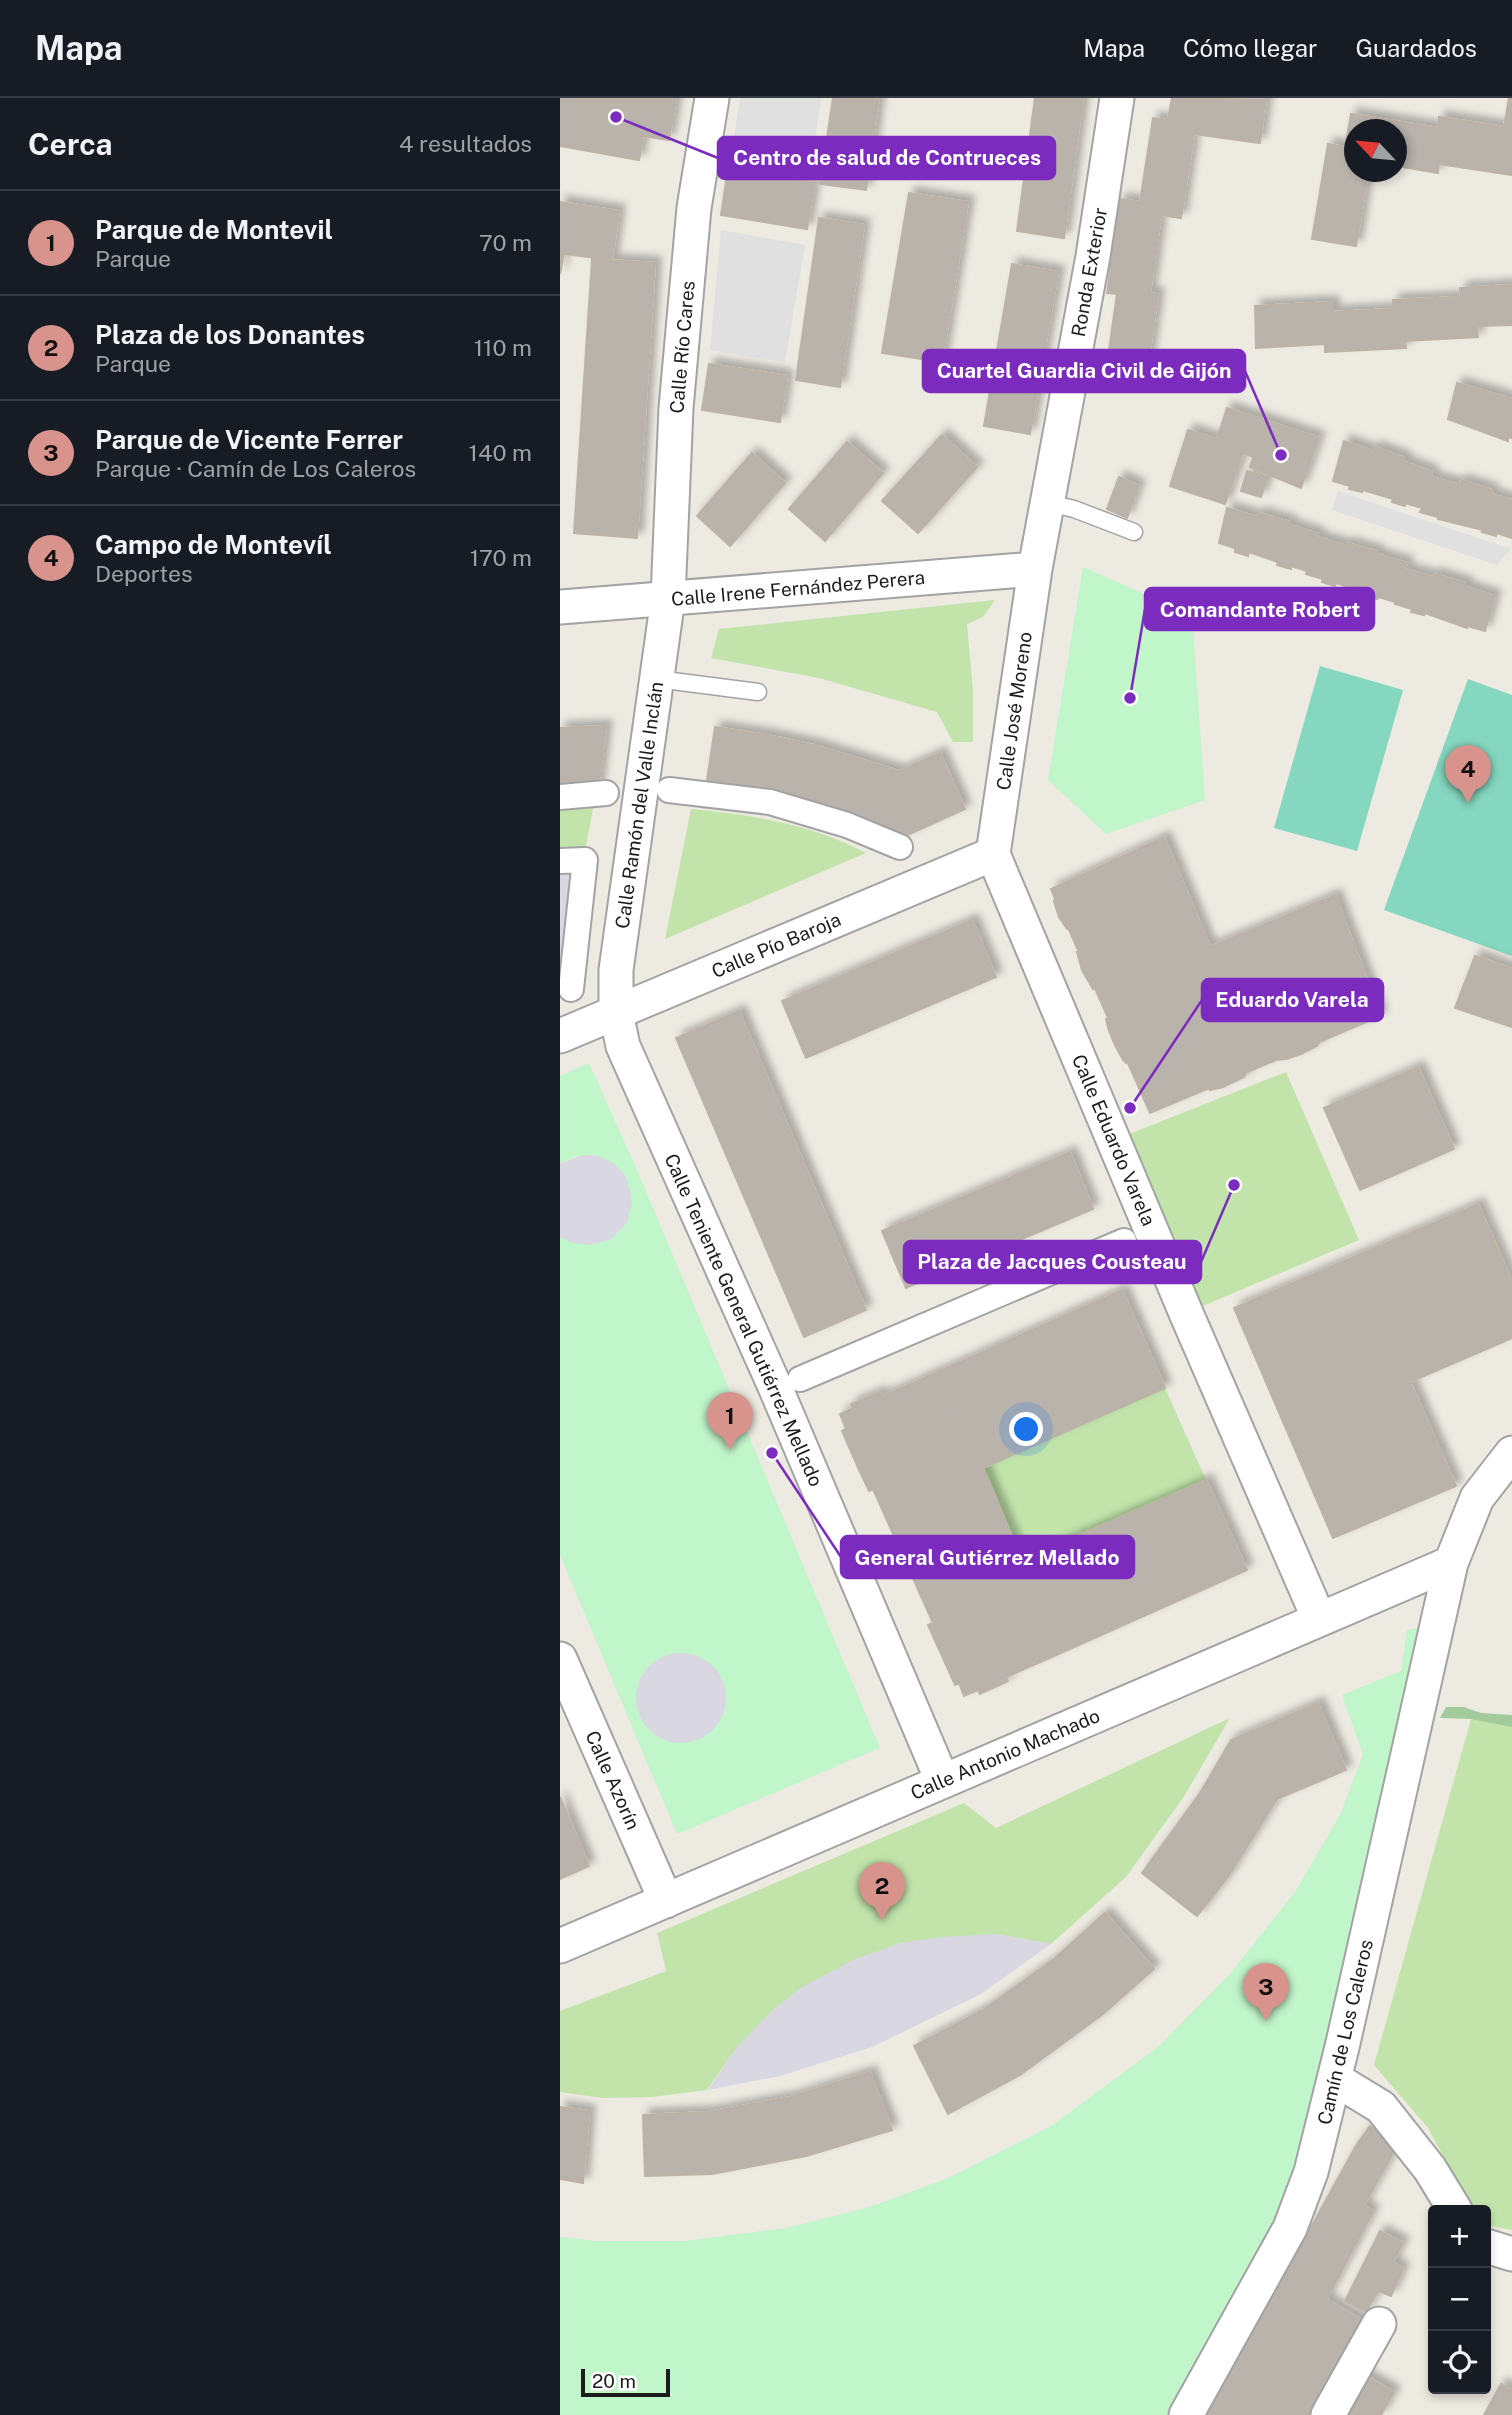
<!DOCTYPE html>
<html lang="es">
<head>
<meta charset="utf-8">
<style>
  :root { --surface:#171b24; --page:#242831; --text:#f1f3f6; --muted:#9ea1a6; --line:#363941; --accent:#d9938d }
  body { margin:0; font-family:"Public Sans",sans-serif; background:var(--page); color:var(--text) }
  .controls { position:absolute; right:21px; bottom:21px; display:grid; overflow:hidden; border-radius:7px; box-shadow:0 4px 10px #0003 }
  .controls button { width:63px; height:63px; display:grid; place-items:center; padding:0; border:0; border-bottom:2px solid var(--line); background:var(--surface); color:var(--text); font:35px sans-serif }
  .compass { position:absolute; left:784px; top:21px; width:63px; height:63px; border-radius:50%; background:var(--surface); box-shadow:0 4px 10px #0003; rotate:296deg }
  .scale { position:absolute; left:21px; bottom:18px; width:89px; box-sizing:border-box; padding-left:7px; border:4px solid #1c1c1c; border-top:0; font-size:19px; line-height:24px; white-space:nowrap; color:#1c1c1c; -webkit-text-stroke:5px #fff; paint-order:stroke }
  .you { position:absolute; left:467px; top:1332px; width:24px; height:24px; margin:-18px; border:5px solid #fff; border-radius:50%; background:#1a73e8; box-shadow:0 0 0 10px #1a73e833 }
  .badge { display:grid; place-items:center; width:46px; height:46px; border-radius:50%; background:var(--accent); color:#111; font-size:23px; font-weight:700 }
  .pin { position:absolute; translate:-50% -58px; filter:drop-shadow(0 2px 4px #0008) }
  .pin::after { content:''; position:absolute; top:37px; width:24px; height:21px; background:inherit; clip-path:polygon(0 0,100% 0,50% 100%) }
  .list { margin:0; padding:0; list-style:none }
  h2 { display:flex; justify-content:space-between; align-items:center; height:91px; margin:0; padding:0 28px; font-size:30px }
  h2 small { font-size:23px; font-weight:400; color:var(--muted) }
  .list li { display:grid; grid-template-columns:46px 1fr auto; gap:21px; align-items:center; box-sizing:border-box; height:105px; padding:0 28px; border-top:2px solid var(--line) }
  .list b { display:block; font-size:26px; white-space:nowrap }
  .list p { margin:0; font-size:23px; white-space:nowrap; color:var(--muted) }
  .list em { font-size:23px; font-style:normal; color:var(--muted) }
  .icon { flex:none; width:38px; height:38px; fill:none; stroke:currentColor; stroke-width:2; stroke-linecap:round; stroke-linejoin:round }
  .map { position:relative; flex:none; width:952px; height:2317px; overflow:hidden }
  header { display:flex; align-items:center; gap:42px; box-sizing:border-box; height:98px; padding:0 35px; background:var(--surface); border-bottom:2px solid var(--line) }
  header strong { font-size:33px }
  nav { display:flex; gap:38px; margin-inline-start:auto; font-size:24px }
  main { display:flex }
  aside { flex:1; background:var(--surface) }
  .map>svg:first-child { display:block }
  .grass { fill:#c2e4ab }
  .forest { fill:#a3ca9a }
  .park { fill:#c1f5ca; fill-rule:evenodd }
  .pitch { fill:#85d7bf }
  .parking { fill:#e0e0e0 }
  .plaza { fill:#d8d7e2 }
  .building { fill:#b9b3ac; stroke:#bdb2a6; stroke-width:2; filter:url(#shadow) }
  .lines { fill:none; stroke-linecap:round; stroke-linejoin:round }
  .service-casing { stroke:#a3a3a3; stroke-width:19 }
  .pedestrian-casing { stroke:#a3a3a3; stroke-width:28 }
  .minor-casing { stroke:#a3a3a3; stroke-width:37 }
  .service { stroke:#fff; stroke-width:16 }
  .pedestrian { stroke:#fff; stroke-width:24 }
  .minor { stroke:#fff; stroke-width:33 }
  .labels { text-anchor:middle; stroke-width:5; stroke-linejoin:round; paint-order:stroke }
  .street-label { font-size:19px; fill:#1c1c1c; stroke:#fff }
  .leader { fill:none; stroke:#7b2cbf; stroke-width:2.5 }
  .callout-dot { fill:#7b2cbf; stroke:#fff; stroke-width:2.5 }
  .callout { fill:#7b2cbf; stroke:#7b2cbf; stroke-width:2.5 }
  .callout-label { font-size:21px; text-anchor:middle; font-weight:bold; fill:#fff }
</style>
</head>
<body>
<header>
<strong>Mapa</strong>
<nav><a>Mapa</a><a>Cómo llegar</a><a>Guardados</a></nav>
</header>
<main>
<aside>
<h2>Cerca<small>4 resultados</small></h2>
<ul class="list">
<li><span class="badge">1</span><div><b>Parque de Montevil</b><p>Parque</p></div><em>70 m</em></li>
<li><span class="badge">2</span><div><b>Plaza de los Donantes</b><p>Parque</p></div><em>110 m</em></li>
<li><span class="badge">3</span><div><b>Parque de Vicente Ferrer</b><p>Parque · Camín de Los Caleros</p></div><em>140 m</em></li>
<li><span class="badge">4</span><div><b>Campo de Montevíl</b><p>Deportes</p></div><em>170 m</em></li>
</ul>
</aside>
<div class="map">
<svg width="952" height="2317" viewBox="0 0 952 2317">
  <defs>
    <filter id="shadow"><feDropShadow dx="6" dy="-6" stdDeviation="3.5" flood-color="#0004"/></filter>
  </defs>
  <rect width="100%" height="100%" fill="#edeae2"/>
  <path class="grass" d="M 435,502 L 423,519 L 407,526 L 413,593 L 413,644 L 393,644 L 377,614 L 259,580 L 151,560 L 159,531 Z
    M 33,710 L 24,759 L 0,760 L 0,712 Z
    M 131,711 C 188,716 255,727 306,755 L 105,841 Z
    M 726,974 L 799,1142 L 626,1215 L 554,1042 Z
    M 605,1290 L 646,1382 L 462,1462 L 423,1370 Z
    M 670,1620 L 623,1700 L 566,1779 L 491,1846 L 435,1836 L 177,1949 L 147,1992 L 92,1999 L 43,2000 L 0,1994 L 0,1913 L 106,1873 L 97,1835 L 404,1705 L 436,1730 Z
    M 911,1621 L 952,1627 L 952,2132 L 926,2127 L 926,2112 L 912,2112 L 868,2030 L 814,1967 Z"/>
  <path class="forest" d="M 886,1609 L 904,1609 L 921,1615 L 952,1617 L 952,1629 L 911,1621 L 880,1620 Z"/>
  <path class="park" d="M 523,469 L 632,517 L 645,702 L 546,736 L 488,682 Z
    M 29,965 L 80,1079 L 320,1650 L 117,1736 L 0,1457 L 0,1139 L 5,1142 L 53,1065 C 35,1055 18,1055 0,1066 L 0,978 ZM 128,1556 L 147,1564 L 104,1642 L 86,1628 Z
    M 877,1526 L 751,2074 L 626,2317 L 0,2317 L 0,2139 L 35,2143 L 125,2143 L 226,2130 L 310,2109 L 388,2080 L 491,2028 L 598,1949 L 670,1876 L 735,1794 L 780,1717 L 803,1657 L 782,1597 L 841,1573 L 847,1532 Z"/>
  <path class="pitch" d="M 760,568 L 843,592 L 797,753 L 714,730 Z
    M 908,581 L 952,597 L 952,858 L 824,812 Z"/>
  <path class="parking" d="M 180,0 L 261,0 L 251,70 L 171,59 Z
    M 161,132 L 245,147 L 225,264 L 150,252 Z
    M 778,393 L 951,451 L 937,467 L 772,412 Z"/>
  <path class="plaza" d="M 25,762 L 11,891 L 0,896 L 0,763 Z
    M 22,1057 L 38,1058 L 53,1065 L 65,1077 L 71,1095 L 72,1106 L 66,1126 L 51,1141 L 31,1147 L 12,1145 L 0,1139 L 0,1066 Z
    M76 1600a45 45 0 1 1 90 0a45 45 0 1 1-90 0Z
    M 435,1836 L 491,1846 L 421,1896 L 312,1949 L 220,1978 L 148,1992 L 177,1949 L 214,1911 L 239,1891 L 293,1862 L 340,1845 L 383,1839 Z"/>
  <path class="building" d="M 0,0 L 116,0 L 109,42 L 83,38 L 79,62 L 0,48 Z
    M 273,0 L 319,0 L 306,92 L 260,86 Z
    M 475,0 L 523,0 L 504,140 L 457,133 Z
    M 612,0 L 706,2 L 700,45 L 634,36 L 621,120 L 601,117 L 590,195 L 598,196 L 585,287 L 545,281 L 557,196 L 547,195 L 560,101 L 580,104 L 593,20 L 608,22 Z
    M 949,0 L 952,0 L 952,77 L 879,66 L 878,75 L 836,68 L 836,32 L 794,32 L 794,74 L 808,74 L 796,148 L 752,141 L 768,46 L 785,49 L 791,16 L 878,30 L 879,19 L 944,29 Z
    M 168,71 L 254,84 L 247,131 L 161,117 Z
    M 349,95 L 408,104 L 382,264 L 322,255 Z
    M 0,104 L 59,113 L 52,162 L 4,156 L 0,176 Z
    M 259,120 L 304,127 L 280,289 L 236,282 Z
    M 32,161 L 95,165 L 77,440 L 14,435 Z
    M 452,166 L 498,174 L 470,336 L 424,328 Z
    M 952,187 L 952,227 L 917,228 L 918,239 L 845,243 L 846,250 L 765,254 L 765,246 L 696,250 L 695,208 L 773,204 L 773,214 L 833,211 L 833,202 L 901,199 L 900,190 Z
    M 149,266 L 227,278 L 220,324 L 142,312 Z
    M 897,285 L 952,301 L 952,340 L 948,339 L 948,343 L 888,321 Z
    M 667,310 L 759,340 L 741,390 L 690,369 L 693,359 L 683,355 L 665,406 L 610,388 L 628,332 L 657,341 Z
    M 382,337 L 417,369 L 358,435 L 322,403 Z
    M 784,343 L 813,353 L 815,349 L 845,360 L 845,364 L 872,374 L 871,379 L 900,387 L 901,382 L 913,386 L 932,392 L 931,396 L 952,402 L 952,440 L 937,435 L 936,438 L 922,434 L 923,432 L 878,421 L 878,419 L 860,414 L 862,410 L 845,405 L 845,408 L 832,404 L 833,401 L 803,392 L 802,394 L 789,391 L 790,388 L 773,383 Z
    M 287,344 L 323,375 L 265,443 L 229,411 Z
    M 192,355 L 225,385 L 170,448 L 137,418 Z
    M 687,373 L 708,379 L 701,399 L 681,393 Z
    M 559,379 L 579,388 L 567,420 L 547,411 Z
    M 667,410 L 698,419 L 699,415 L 730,424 L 730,427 L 758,436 L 757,439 L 787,448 L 787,445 L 808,451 L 817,453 L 816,456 L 847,465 L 845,471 L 873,479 L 874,476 L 906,485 L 906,489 L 935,498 L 925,533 L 908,528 L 907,530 L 865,515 L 864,517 L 851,514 L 852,511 L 835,506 L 835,504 L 819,499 L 817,501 L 805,497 L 805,494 L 776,485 L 775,488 L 762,484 L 763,481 L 746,476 L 747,473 L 731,468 L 731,471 L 717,467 L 718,464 L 689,454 L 688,458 L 675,454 L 675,450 L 659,445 Z
    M 46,628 L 38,690 L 0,694 L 0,630 Z
    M 155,629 L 207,637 L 254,647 L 339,673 L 380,655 L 405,711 L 341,740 L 146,689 Z
    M 604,739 L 650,849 L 775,797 L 821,918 L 590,1015 L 491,791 Z
    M 604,739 L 650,849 L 775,797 L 821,918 L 761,942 L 757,948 L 741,956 L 726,961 L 714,962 L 687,974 L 684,979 L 663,989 L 650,992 L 649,990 L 609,1007 L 603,992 L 597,990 L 582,997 L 568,964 L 566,965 L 563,962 L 555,947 L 549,933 L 546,921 L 549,920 L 545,910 L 536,890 L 533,891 L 522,872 L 517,854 L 520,853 L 509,829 L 507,831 L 499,819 L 494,803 L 495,800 L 491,791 Z
    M 412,822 L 436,879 L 246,960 L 222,903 Z
    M 915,858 L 952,871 L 952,929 L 895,910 Z
    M 179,913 L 306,1212 L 244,1239 L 116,940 Z
    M 858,969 L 894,1051 L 800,1092 L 764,1010 Z
    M 510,1054 L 533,1111 L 346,1190 L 322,1133 Z
    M 918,1106 L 952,1184 L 952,1240 L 850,1284 L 896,1388 L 773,1440 L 674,1210 Z
    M 562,1192 L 605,1290 L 423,1370 L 382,1272 Z
    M 382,1272 L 501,1555 L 446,1579 L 448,1583 L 420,1596 L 418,1592 L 404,1598 L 399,1585 L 395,1587 L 368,1527 L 373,1525 L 348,1469 L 344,1471 L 334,1449 L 338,1447 L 313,1391 L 309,1393 L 300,1374 L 282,1333 L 286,1331 L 280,1316 L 293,1310 L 291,1306 L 320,1294 L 321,1299 Z
    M 646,1382 L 687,1472 L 501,1555 L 462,1462 Z
    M 758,1605 L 786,1672 L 717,1701 L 668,1779 L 637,1818 L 582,1775 L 640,1695 L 671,1642 Z
    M 0,1699 L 29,1768 L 0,1781 Z
    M 545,1815 L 594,1871 L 543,1916 L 460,1977 L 388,2016 L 354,1948 L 423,1912 L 494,1861 Z
    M 310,1974 L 332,2032 L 246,2058 L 152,2076 L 85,2078 L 83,2017 L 149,2014 L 231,1999 Z
    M 0,2009 L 29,2013 L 23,2085 L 0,2081 Z
    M 810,2028 L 835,2052 L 804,2107 L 813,2114 L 755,2223 L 747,2231 L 701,2317 L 647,2317 L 797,2046 Z
    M 820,2133 L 843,2145 L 833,2164 L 843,2171 L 831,2198 L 818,2193 L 806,2214 L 785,2203 Z
    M 766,2201 L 807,2225 L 756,2317 L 701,2317 L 747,2231 L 755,2223 Z
    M 801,2275 L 834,2294 L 821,2317 L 777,2317 Z
    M 941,2286 L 952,2292 L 952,2317 L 924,2317 Z"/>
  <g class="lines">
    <g class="service-casing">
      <path id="service" d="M 488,405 L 514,411 L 574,434
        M 97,581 L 198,594"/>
    </g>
    <g class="pedestrian-casing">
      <path id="pedestrian" d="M 109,692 L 210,704 L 287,727 L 340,749
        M 0,699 L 46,695
        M 0,763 L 25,762 L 11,891
        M 240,1281 L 564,1143"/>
    </g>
    <g class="minor-casing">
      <path id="minor" d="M 152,0 L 134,110 L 116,310 L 108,500 L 56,872 L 56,915 L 63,948 L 216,1291 L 382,1682
        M 0,509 L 475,471
        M 433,756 L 626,1215 L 759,1521
        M 433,756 L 475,471 L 533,158 L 557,0
        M 0,938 L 433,756
        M 0,1561 L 106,1803
        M 0,1848 L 891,1465
        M 775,1981 L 821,2009 L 870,2071 L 895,2112
        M 926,2148 L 952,2156
        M 626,2317 L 730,2130 L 751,2074 L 783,1945 L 891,1465 L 917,1400 L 952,1355
        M 768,2317 L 819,2226"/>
    </g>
    <use href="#service" class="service"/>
    <use href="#pedestrian" class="pedestrian"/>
    <use href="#minor" class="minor"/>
  </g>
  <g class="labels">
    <g class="street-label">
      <text transform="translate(529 174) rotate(-80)" y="7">Ronda Exterior</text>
      <text transform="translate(122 249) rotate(-85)" y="7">Calle Río Cares</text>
      <text transform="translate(238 490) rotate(-5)" y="7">Calle Irene Fernández Perera</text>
      <text transform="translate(454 613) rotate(-82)" y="7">Calle José Moreno</text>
      <text transform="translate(79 707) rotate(-82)" y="7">Calle Ramón del Valle Inclán</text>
      <text transform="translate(216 847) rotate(-23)" y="7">Calle Pío Baroja</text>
      <text transform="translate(554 1042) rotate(67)" y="7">Calle Eduardo Varela</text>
      <text transform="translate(184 1222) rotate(66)" y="7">Calle Teniente General Gutiérrez Mellado</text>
      <text transform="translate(445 1656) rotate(-23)" y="7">Calle Antonio Machado</text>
      <text transform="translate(53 1682) rotate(66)" y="7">Calle Azorín</text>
      <text transform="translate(785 1934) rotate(-77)" y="7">Camín de Los Caleros</text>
    </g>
  </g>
  <path class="leader" d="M56 19L158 60M721 357L685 273M570 600L585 511M570 1010L642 902M674 1087L641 1164M212 1355L281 1459"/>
  <g class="callout-dot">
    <circle cx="56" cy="19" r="7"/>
    <circle cx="721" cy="357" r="7"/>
    <circle cx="570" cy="600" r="7"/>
    <circle cx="570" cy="1010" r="7"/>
    <circle cx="674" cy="1087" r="7"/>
    <circle cx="212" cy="1355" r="7"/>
  </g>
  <g class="callout">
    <rect x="158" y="39" width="337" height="42" rx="7"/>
    <rect x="363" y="252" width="322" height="42" rx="7"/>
    <rect x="585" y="490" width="229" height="42" rx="7"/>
    <rect x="642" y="881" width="181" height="42" rx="7"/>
    <rect x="344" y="1143" width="297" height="42" rx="7"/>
    <rect x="281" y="1438" width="293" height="42" rx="7"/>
  </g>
  <g class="callout-label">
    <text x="327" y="67">Centro de salud de Contrueces</text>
    <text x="524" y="280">Cuartel Guardia Civil de Gijón</text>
    <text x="700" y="519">Comandante Robert</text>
    <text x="732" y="909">Eduardo Varela</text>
    <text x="492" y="1171">Plaza de Jacques Cousteau</text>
    <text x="427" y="1467">General Gutiérrez Mellado</text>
  </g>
</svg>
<div class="controls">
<button>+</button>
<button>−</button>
<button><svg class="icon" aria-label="locate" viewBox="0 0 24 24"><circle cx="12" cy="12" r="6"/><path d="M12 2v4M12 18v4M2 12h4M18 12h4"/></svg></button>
</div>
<svg class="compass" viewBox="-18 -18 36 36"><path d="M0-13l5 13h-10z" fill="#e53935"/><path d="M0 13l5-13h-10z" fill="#9ea1a6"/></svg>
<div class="scale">20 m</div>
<div class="you"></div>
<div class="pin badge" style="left:170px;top:1352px">1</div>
<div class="pin badge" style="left:322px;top:1822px">2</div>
<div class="pin badge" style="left:706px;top:1923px">3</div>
<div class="pin badge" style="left:908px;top:705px">4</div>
</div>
</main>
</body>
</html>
